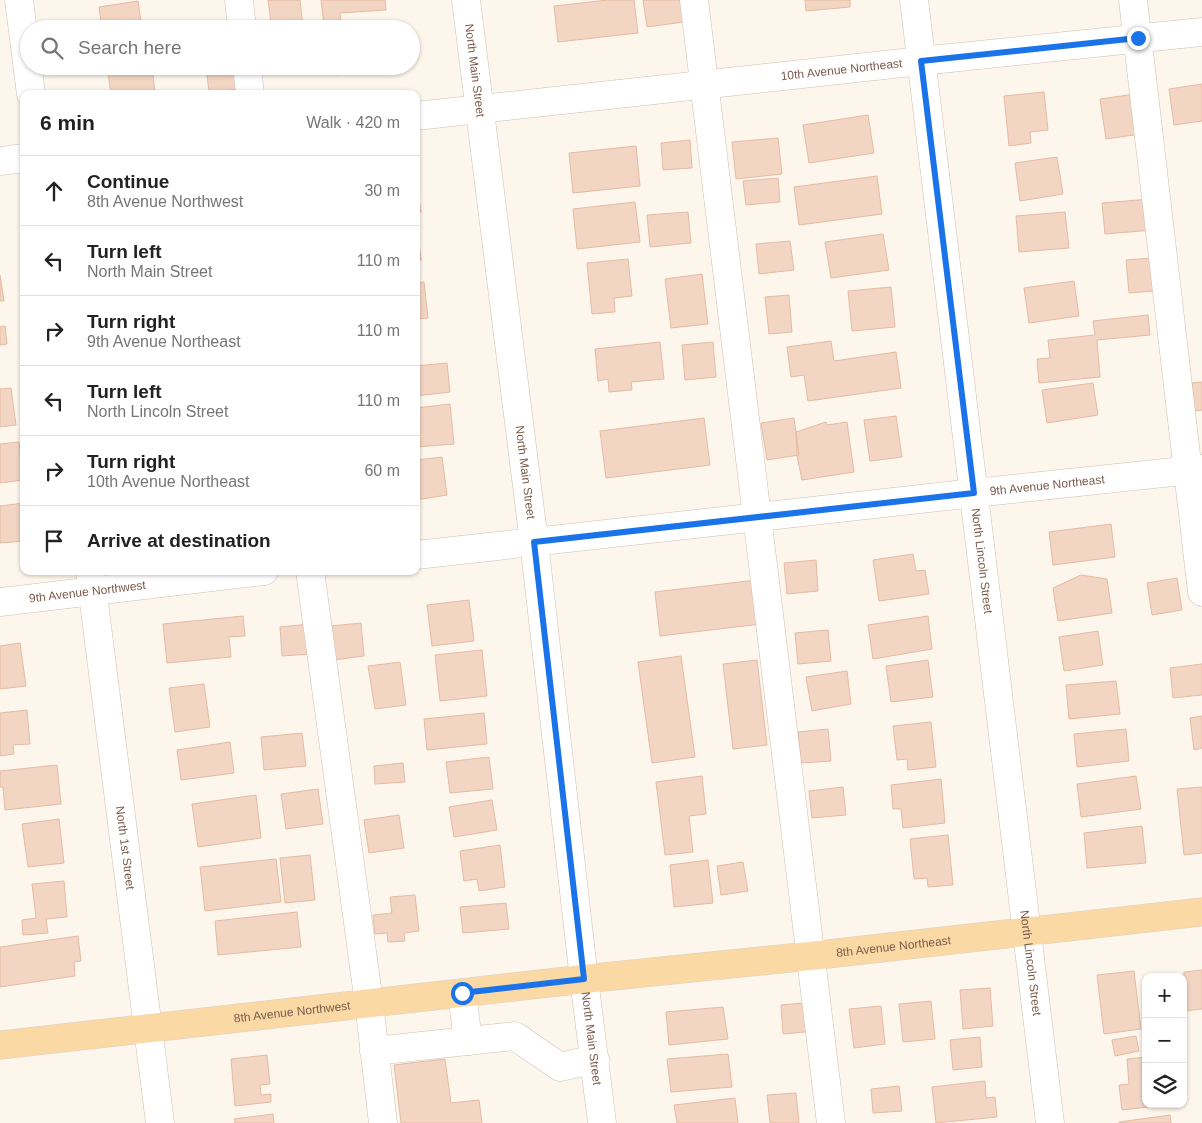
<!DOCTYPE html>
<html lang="en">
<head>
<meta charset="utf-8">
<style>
  :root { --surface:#fff; --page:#f2f2f2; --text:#222; --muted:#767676; --line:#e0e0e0 }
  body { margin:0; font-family:Arial,sans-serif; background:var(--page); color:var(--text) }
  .controls { position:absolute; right:15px; bottom:15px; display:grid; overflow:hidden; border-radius:10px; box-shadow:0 1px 4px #0004 }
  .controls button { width:45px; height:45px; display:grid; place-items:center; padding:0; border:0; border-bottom:1px solid var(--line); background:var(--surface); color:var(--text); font:25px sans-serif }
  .stop { position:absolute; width:15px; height:15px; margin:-11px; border:4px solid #1a73e8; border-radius:50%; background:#fff }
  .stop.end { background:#1a73e8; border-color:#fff; box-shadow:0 1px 5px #0008 }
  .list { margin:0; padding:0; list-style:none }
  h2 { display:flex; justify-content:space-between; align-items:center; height:65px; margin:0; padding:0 20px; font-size:21px }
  h2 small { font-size:16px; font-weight:400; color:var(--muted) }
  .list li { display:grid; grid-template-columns:32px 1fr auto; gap:15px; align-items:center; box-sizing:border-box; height:70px; padding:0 20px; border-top:1px solid var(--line) }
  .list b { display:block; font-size:19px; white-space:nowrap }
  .list p { margin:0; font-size:16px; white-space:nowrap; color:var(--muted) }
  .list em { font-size:16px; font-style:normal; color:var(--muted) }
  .icon { flex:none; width:28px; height:28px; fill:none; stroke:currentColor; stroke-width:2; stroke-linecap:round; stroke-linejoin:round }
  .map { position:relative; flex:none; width:1202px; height:1123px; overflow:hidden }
  .search { position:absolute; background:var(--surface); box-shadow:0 1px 4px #0004; left:20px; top:20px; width:400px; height:55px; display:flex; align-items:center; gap:12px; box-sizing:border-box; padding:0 18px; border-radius:28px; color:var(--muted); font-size:19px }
  .panel { position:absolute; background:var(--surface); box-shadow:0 1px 4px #0004; left:20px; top:90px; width:400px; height:485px; border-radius:10px }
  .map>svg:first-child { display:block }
  .building { fill:#f3d5c3; stroke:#e6bba3 }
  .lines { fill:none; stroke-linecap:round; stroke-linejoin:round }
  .minor-casing { stroke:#d1beb0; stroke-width:29 }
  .major-casing { stroke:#dad1cd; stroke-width:29 }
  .minor { stroke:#fff; stroke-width:28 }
  .major { stroke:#fbd9a5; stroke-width:28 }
  .route { stroke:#1a73e8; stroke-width:6 }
  .labels { text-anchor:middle; stroke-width:4.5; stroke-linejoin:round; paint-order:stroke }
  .street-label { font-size:12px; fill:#7a5c4d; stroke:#fffaf3 }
</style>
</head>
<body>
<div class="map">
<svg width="1202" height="1123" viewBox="0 0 1202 1123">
  <rect width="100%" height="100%" fill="#fdf6ec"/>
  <path class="building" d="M 268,0 L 300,0 L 303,27 L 288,29 L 272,29 Z
    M 321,0 L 385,0 L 386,10 L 340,13 L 341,24 L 324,26 Z
    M 608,0 L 634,0 L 638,33 L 558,42 L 554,6 Z
    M 643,0 L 680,0 L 684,22 L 647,27 Z
    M 805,0 L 850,0 L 850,7 L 806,11 Z
    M 138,1 L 142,29 L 102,29 L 99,7 Z
    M 107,66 L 152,66 L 155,94 L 111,94 Z
    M 206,66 L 238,66 L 241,89 L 209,92 Z
    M 260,66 L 307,66 L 261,71 Z
    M 336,66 L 395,66 L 395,67 L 337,75 Z
    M 1202,84 L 1202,121 L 1174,125 L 1169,89 Z
    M 1044,92 L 1048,130 L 1030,132 L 1031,143 L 1009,146 L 1004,96 Z
    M 1135,94 L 1141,134 L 1106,139 L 1100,99 Z
    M 868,115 L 874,153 L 809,163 L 803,125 Z
    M 778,138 L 782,174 L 736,179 L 732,142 Z
    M 690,140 L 692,168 L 663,170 L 661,143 Z
    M 636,146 L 640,186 L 573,193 L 569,153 Z
    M 1057,157 L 1063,194 L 1020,201 L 1015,163 Z
    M 877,176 L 882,214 L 799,225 L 794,187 Z
    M 778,178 L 780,202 L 746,205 L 743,181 Z
    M 416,179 L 421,212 L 416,213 Z
    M 1150,199 L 1153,230 L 1105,234 L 1102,203 Z
    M 635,202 L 640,242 L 577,249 L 573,209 Z
    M 688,212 L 691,243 L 650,247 L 647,215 Z
    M 1065,212 L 1069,248 L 1019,252 L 1016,216 Z
    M 416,224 L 417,224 L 421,260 L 416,261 Z
    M 883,234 L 889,270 L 831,278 L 825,242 Z
    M 790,241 L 794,270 L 759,274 L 756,244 Z
    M 1151,258 L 1154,291 L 1129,293 L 1126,260 Z
    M 628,259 L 632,296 L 614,298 L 615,312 L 592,314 L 587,263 Z
    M 702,274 L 708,324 L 671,328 L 665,279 Z
    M 0,275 L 4,301 L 0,301 Z
    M 1074,281 L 1079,316 L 1029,323 L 1024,288 Z
    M 424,282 L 428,318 L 416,319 L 416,283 Z
    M 891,287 L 895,327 L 852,331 L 848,291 Z
    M 789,295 L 792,332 L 769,334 L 765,297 Z
    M 1148,315 L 1150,335 L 1097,340 L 1100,377 L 1039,383 L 1037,359 L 1050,358 L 1048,340 L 1095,335 L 1093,321 Z
    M 5,326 L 7,344 L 0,345 L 0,327 Z
    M 831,341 L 834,361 L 896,352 L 901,388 L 808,401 L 804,375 L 791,377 L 787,347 Z
    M 660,342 L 664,379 L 631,382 L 632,390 L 609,392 L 608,379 L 598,381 L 595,349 Z
    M 713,342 L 716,377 L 685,380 L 682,345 Z
    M 447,363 L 450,392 L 416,396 L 416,366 Z
    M 1202,382 L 1202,410 L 1195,411 L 1192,383 Z
    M 1093,383 L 1098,415 L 1047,423 L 1042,390 Z
    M 11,388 L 16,425 L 0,427 L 0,389 Z
    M 450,404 L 454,444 L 416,447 L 416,408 Z
    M 896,416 L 902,457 L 870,461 L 864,420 Z
    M 704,418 L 710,465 L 606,478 L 600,431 Z
    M 794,418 L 799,455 L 767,460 L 761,423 Z
    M 826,422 L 827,425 L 847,422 L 854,472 L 802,480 L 797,456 L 796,432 Z
    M 19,442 L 23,480 L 0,483 L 0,444 Z
    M 442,457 L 447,495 L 416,500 L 416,460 Z
    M 24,503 L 24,541 L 0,543 L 0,506 Z
    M 1111,524 L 1115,557 L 1053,565 L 1049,532 Z
    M 913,554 L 916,571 L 925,570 L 929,594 L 879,601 L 873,560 Z
    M 816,560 L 818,591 L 787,594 L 784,563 Z
    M 1081,575 L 1107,579 L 1112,613 L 1058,621 L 1053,588 Z
    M 1177,578 L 1182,610 L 1152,615 L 1147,583 Z
    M 756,580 L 761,624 L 660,636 L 655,592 Z
    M 469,600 L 474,641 L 432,646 L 427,605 Z
    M 243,616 L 245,636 L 229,637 L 231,657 L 167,663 L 163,624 Z
    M 928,616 L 932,649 L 873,659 L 868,625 Z
    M 361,623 L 364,656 L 334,660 L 331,626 Z
    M 309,624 L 311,654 L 282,656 L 280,627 Z
    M 828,630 L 831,661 L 798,664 L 795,633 Z
    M 1098,631 L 1103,665 L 1064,671 L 1059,637 Z
    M 20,643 L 26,686 L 0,689 L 0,646 Z
    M 482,650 L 487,696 L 440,701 L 435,655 Z
    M 681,656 L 695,757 L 652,763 L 638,662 Z
    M 757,660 L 767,745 L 733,749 L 723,664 Z
    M 928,660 L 933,697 L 891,702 L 886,666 Z
    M 400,662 L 406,705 L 375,709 L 368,666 Z
    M 1202,664 L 1202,695 L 1173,698 L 1170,668 Z
    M 847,671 L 851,704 L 812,711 L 806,677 Z
    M 1116,681 L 1120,714 L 1069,719 L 1066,685 Z
    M 204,684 L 210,727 L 175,732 L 169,688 Z
    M 27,710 L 30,744 L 13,745 L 14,754 L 0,756 L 0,713 Z
    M 484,713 L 487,744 L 427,750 L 424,719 Z
    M 1202,716 L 1202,748 L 1194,750 L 1190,718 Z
    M 931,722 L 936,767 L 908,770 L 907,759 L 897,760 L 893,726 Z
    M 828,729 L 831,761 L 801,763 L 798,732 Z
    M 1126,729 L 1129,761 L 1077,767 L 1074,734 Z
    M 302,733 L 306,766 L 264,770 L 261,737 Z
    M 230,742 L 234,773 L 181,780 L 177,750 Z
    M 489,757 L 493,789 L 450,793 L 446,762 Z
    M 403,763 L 405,782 L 375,784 L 374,766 Z
    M 57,765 L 61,804 L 5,810 L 3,787 L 0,787 L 0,771 Z
    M 702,776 L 706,814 L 689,816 L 693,852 L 665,855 L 656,782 Z
    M 1136,776 L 1141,809 L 1081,817 L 1077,784 Z
    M 941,779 L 945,823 L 903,828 L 901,809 L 893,809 L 891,785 Z
    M 843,787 L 846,815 L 812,818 L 809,791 Z
    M 1202,787 L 1202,853 L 1184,855 L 1177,789 Z
    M 318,789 L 323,824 L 286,829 L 281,794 Z
    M 256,795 L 261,838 L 198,847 L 192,804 Z
    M 492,800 L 497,830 L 454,837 L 449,807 Z
    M 399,815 L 404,848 L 369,853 L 364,820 Z
    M 59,819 L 64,863 L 28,867 L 22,824 Z
    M 1142,826 L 1146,863 L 1087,868 L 1084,833 Z
    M 948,835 L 953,885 L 928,887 L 927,878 L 914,879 L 910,839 Z
    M 500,845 L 505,887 L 479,891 L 477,879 L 464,881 L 460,851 Z
    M 310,855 L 315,900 L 285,903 L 280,858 Z
    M 276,859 L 281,902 L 205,911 L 200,867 Z
    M 708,860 L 713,903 L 674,907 L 670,865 Z
    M 743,862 L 748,891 L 721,895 L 717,866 Z
    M 64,881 L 67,917 L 46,919 L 48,933 L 23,935 L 22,920 L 36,918 L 32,884 Z
    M 415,895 L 419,931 L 404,933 L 405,941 L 388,942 L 387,933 L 375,934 L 373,915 L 392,913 L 390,897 Z
    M 506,903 L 509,929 L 463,933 L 460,907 Z
    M 297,912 L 301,947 L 218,955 L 215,921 Z
    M 78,936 L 81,961 L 74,962 L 75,976 L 0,987 L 0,947 Z
    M 1202,970 L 1202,1009 L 1183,1011 L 1183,977 L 1164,977 L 1184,975 L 1184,972 Z
    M 1134,971 L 1141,1029 L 1104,1034 L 1097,975 Z
    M 990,988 L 993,1026 L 963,1029 L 960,990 Z
    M 931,1001 L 935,1039 L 903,1042 L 899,1004 Z
    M 813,1002 L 815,1031 L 783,1034 L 781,1005 Z
    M 881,1006 L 885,1044 L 854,1048 L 849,1009 Z
    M 723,1007 L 728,1039 L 669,1045 L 666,1012 Z
    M 1136,1036 L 1139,1051 L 1115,1056 L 1112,1040 Z
    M 980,1037 L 982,1067 L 953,1070 L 950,1040 Z
    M 728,1054 L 732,1087 L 671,1092 L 667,1059 Z
    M 267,1055 L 270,1084 L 260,1085 L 261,1095 L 271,1094 L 271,1102 L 235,1106 L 231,1059 Z
    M 1146,1057 L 1146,1104 L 1174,1104 L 1122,1110 L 1119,1085 L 1129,1084 L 1127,1059 Z
    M 445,1059 L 451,1103 L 479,1100 L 482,1123 L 401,1123 L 394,1065 Z
    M 985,1081 L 986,1098 L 995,1097 L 997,1117 L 936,1123 L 932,1087 Z
    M 899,1086 L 902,1111 L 873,1113 L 871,1089 Z
    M 796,1093 L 799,1123 L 770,1123 L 767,1095 Z
    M 735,1098 L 738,1123 L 677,1123 L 674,1105 Z
    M 273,1114 L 274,1123 L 235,1123 L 234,1119 Z
    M 1170,1115 L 1171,1123 L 1119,1123 L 1119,1122 Z"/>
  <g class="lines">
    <g class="minor-casing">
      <g id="minor">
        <path d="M 19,0 L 31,94"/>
        <path d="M 239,0 L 242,29"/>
        <path id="s1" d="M 466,0 L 534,542 L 584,979 L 602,1123"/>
        <path d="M 694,0 L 831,1123"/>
        <path id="s2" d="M 914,0 L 1050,1123"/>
        <path d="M 1133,0 L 1202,592"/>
        <path d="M 247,66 L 250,94"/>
        <path id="s3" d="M 416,116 L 921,61 L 1202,32"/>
        <path d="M 0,161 L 24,158"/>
        <path id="s4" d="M 416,555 L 974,493 L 1202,469"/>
        <path id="s5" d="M 90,571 L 160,1123"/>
        <path d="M 310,571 L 369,1003 L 383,1123"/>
        <path id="s6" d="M 0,602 L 264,571"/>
        <path d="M 462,993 L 468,1041"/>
        <path d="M 374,1051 L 515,1036 L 560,1067 L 595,1059"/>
      </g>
    </g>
    <g class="major-casing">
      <g id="major">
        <path id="s7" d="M 0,1045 L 584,979 L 810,956 L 1202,912"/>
      </g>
    </g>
    <use href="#minor" class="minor"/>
    <use href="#major" class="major"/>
  </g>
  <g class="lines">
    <path class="route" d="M 462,993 L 584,979 L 534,542 L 974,493 L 921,61 L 1138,38"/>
  </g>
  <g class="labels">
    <g class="street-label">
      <text dy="4" stroke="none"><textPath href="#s1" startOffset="71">North Main Street</textPath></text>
      <text dy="4" stroke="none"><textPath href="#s3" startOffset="428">10th Avenue Northeast</textPath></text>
      <text dy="4" stroke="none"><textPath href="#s1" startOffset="476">North Main Street</textPath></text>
      <text dy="4" stroke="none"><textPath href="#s4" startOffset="635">9th Avenue Northeast</textPath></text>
      <text dy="4" stroke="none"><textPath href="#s2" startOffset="565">North Lincoln Street</textPath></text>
      <text dy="4" stroke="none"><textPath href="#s6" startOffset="88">9th Avenue Northwest</textPath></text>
      <text dy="4" stroke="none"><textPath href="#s5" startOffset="279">North 1st Street</textPath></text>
      <text dy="4" stroke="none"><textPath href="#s7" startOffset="899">8th Avenue Northeast</textPath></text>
      <text dy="4" stroke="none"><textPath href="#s2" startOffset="970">North Lincoln Street</textPath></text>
      <text dy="4" stroke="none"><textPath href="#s7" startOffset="294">8th Avenue Northwest</textPath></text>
      <text dy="4" stroke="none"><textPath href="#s1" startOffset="1046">North Main Street</textPath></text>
    </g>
  </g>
</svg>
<div class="controls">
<button>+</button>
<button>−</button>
<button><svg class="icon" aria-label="layers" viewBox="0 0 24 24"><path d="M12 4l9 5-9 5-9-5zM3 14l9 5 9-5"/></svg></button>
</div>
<div class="stop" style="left:462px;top:993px"></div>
<div class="stop end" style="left:1138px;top:38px"></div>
<div class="search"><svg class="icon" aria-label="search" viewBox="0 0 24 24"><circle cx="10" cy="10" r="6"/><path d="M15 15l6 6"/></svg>Search here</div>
<section class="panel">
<h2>6 min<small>Walk · 420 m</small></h2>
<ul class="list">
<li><svg class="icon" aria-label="ahead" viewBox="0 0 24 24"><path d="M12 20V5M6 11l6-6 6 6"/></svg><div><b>Continue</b><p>8th Avenue Northwest</p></div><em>30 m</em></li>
<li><svg class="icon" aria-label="left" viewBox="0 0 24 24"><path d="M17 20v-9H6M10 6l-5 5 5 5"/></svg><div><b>Turn left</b><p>North Main Street</p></div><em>110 m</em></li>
<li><svg class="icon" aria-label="right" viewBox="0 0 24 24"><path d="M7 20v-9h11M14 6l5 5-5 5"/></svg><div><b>Turn right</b><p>9th Avenue Northeast</p></div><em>110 m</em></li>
<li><svg class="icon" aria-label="left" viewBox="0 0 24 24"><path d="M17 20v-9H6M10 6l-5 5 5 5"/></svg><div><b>Turn left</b><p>North Lincoln Street</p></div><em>110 m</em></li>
<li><svg class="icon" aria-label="right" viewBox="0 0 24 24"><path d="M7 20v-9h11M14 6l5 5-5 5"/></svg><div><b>Turn right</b><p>10th Avenue Northeast</p></div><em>60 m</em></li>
<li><svg class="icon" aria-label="arrive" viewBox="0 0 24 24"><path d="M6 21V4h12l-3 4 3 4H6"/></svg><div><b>Arrive at destination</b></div></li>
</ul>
</section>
</div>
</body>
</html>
